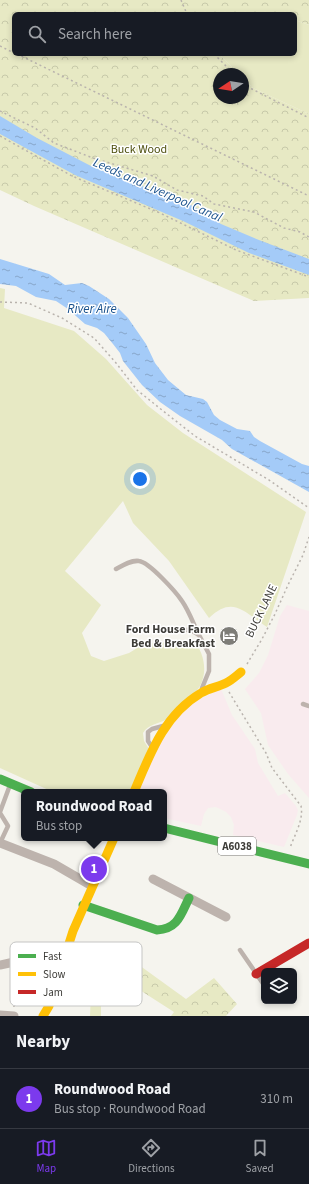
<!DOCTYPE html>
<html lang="en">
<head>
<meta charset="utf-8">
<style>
  :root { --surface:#171b24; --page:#242831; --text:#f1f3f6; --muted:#9ea1a6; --line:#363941; --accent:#7c3aed }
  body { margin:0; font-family:"Source Sans 3",sans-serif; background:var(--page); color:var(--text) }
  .controls { position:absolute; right:12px; bottom:12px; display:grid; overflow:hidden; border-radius:6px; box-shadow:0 2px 6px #0003 }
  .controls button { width:36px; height:36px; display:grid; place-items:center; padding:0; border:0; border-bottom:1px solid var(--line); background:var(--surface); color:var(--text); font:20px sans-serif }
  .compass { position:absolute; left:213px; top:68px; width:36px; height:36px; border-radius:50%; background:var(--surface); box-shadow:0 2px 6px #0003; rotate:258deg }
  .you { position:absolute; left:140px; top:479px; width:14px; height:14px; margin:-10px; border:3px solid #fff; border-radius:50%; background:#1a73e8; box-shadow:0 0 0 6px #1a73e833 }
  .badge { display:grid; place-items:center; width:26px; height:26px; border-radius:50%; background:var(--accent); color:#fff; font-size:13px; font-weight:700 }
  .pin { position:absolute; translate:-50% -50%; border:2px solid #fff; box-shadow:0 1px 4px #0006 }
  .popup { position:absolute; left:21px; top:789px; width:146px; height:52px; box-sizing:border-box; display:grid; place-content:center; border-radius:6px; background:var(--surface); filter:drop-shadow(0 1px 3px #0005); font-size:13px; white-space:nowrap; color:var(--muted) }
  .popup b { font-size:15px; color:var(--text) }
  .popup::after { content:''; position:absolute; left:50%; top:100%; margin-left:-8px; border:8px solid transparent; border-top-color:var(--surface) }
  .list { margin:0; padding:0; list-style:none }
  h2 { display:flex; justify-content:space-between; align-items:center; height:52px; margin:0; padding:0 16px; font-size:17px }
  h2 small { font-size:13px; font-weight:400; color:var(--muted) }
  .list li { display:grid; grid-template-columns:26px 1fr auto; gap:12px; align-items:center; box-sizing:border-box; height:60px; padding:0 16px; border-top:1px solid var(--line) }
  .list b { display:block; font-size:15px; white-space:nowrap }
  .list p { margin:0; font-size:13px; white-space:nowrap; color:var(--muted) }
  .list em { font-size:13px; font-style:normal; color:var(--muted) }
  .icon { flex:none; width:22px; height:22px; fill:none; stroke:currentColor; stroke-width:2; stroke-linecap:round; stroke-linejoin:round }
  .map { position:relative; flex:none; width:309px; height:1016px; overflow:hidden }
  .search { position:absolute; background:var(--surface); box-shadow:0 2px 6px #0003; left:12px; right:12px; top:12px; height:44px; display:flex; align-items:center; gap:10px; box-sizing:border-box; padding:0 14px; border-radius:6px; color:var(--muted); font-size:15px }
  .sheet { height:112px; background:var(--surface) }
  nav { display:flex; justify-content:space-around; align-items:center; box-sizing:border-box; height:56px; border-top:1px solid var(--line); background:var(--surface); font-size:11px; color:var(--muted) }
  nav a { display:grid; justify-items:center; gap:2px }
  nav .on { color:var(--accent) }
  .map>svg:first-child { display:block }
  .commercial { fill:#f9ebee }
  .grass { fill:#e7e9c4 }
  .forest { fill:url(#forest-crowns) }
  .water { fill:url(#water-ripples) }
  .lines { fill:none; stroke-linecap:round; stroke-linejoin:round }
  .path { stroke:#b9b3ad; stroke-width:1.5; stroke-dasharray:2 3; stroke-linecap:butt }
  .lane { stroke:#bdb3ad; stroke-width:4.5 }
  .street { stroke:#bdb3ad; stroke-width:9 }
  .fast { stroke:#4caf50; stroke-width:9 }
  .slow { stroke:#ffc107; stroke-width:9 }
  .jam { stroke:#c62828; stroke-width:9 }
  .labels { text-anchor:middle; stroke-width:3; stroke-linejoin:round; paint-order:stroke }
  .shield { fill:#fff; stroke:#787774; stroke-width:1 }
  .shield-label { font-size:11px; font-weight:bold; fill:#3e3d39 }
  .park-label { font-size:12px; fill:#4e500e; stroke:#fff }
  .street-label { font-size:12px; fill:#3e3d39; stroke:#fff }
  .poi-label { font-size:12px; font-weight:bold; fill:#3e3d39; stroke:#fff; text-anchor:end }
  .water-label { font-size:13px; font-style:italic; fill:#19518c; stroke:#fff }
  .key { fill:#fff; stroke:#c5c5c4; stroke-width:1 }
  .key-label { font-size:11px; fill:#3e3d39 }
</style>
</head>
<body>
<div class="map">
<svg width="309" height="1016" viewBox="0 0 309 1016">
  <defs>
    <pattern id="forest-crowns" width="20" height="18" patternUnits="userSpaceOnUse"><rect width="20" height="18" fill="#e7e9c4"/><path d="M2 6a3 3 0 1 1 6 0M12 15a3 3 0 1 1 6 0" fill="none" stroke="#c7c9a9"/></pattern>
    <pattern id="water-ripples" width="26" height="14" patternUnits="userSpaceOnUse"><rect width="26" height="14" fill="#a4cbf8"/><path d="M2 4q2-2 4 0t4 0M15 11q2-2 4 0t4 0" fill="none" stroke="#87a6ca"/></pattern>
  </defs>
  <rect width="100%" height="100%" fill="#f5f4ee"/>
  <path class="commercial" d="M 287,605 L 309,611 L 309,798 L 288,774 L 268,745 L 261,713 L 245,689 L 259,673 L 268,655 L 280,616 Z
    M 221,689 L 232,715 L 255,749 L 258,763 L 278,796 L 285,793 L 296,806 L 298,810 L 297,815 L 284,847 L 233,835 L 234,825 L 231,817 L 226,812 L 216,807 L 208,808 L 204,814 L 201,826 L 164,818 L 164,792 L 137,792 L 154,751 L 187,705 Z"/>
  <path class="grass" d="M 295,20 L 309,25 L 309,114 L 253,88 L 243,78 L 243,74 L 239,74 L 219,54 L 295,54 Z
    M 0,288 L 5,289 L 4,308 L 74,331 L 106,359 L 147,405 L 183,433 L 306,512 L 267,627 C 244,612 233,595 209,618 L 169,561 L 133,523 L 123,501 L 65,571 L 101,605 L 82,633 L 91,656 L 104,661 L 129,653 L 144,644 L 193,640 C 204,652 208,671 200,686 C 195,694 187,700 180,706 C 176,710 172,715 167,719 C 159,724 148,724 143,733 L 144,741 L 149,749 L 132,792 L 53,792 L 0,768 Z"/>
  <path class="forest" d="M 0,0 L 309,0 L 309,25 L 295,20 L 295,14 L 279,13 L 14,14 L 14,54 L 219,54 L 239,74 L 219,74 L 219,98 L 243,98 L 243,78 L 253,88 L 309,114 L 309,298 L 254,301 L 34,206 L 0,190 Z
    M 132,960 L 186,999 L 214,978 L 237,1004 L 226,1016 L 171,1016 L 174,1012 L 135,987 L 101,1005 L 101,1016 L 90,1016 L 91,992 L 99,975 Z"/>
  <path class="water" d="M 0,116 L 37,138 L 91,166 L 193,206 L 221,224 L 259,240 L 309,259 L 309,275 L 249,253 L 183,221 L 75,175 L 0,134 Z
    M 0,259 L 49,274 L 65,285 L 82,283 L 89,286 L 109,299 L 128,318 L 146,344 L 155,363 L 168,380 L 186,395 L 203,399 L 207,402 L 214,415 L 220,420 L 237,429 L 250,431 L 254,437 L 260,441 L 302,464 L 309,466 L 309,492 L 232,449 L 222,440 L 180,416 L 160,402 L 142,385 L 123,361 L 120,353 L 113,344 L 104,333 L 97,328 L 85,324 L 68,309 L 56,301 L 36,297 L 16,286 L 0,284 Z"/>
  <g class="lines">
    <path class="path" d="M 181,0 L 187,14
      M 0,46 L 14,53
      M 17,54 L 309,196
      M 214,54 L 234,74
      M 243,83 L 246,86 L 309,118
      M 0,111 L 35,128 L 54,143 L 93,158 L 153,176 L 177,190 L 203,196 L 214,204 L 254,212 L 284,228 L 300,232 L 309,237
      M 0,136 L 72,176 L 160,213 L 236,250 L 309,277
      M 0,302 L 28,303 L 62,318 L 94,338 L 116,363 L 137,390 L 167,414 L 195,436 L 269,480 L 309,508
      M 247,664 L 262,639 L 275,614 L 288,585 L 303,555 L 309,537
      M 229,692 L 266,753 L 272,768 L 301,806 C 304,820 294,836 290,848
      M 11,971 L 14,1007"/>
    <path class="lane" d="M 116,569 C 123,565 131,560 139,561 C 149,562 176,592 182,601 C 189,611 193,623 199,635
      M 175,630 L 191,630 L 199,635 L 209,654 L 209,671 L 202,688
      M 303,704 L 309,706
      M 152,747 L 148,741 L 148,732 L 152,729 L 163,726
      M 0,812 L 10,785
      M 0,813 L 8,826 L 0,843
      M 240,950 L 264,985"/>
    <path class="street" d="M 0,843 L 54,864 L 92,886
      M 153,879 L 226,917
      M 0,965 L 14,962
      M 0,1015 L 14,1016"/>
    <path class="fast" d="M 0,779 L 31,792
      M 164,828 L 309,864
      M 83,905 L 157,930 C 178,929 181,914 189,898"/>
    <path class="slow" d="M 134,792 C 150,754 164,715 201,693 C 209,688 218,687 226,683 C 232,680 236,676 241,672
      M 43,1016 L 49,1006 L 73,931 L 114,838"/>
    <path class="jam" d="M 256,974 L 309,943"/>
  </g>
  <defs>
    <g id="hotel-disc" transform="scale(1)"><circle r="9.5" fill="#7e7d78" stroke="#fff"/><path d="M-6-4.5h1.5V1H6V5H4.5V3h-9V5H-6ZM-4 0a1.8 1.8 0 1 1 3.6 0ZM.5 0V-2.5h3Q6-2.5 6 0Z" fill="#fff"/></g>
  </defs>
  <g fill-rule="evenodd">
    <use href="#hotel-disc" x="229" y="636"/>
  </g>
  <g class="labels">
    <rect class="shield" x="218" y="837" width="38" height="18" rx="3"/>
    <g class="shield-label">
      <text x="237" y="850">A6038</text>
    </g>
    <g class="park-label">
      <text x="139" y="153">Buck Wood</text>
    </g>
    <g class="street-label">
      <text transform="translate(261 611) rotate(-64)" y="4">BUCK LANE</text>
    </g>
    <g class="poi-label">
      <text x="215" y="633">Ford House Farm<tspan x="215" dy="14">Bed &amp; Breakfast</tspan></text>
    </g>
    <g class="water-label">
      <text transform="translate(158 189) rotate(24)" y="5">Leeds and Liverpool Canal</text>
      <text x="92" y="313">River Aire</text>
    </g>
  </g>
  <rect x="10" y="942" width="132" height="64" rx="6" class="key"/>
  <rect x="18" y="954" width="18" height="4" fill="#4caf50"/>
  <rect x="18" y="972" width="18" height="4" fill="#ffc107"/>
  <rect x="18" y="990" width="18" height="4" fill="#c62828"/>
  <g class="key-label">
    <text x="43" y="960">Fast</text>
    <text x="43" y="978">Slow</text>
    <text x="43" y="996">Jam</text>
  </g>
</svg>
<div class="controls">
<button><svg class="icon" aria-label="layers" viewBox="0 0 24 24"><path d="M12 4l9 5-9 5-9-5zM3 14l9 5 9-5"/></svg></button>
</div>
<svg class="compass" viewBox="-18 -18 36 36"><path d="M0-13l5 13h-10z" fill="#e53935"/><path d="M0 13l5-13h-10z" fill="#9ea1a6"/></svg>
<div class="you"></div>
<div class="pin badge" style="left:94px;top:869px">1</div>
<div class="popup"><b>Roundwood Road</b>Bus stop</div>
<div class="search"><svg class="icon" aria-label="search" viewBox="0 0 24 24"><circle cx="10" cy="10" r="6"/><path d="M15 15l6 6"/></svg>Search here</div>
</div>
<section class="sheet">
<h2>Nearby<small></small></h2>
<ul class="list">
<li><span class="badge">1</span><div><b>Roundwood Road</b><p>Bus stop · Roundwood Road</p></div><em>310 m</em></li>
</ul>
</section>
<nav>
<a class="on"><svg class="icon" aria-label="map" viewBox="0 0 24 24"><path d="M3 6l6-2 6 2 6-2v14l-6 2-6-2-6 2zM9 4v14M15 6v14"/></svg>Map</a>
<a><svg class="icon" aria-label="directions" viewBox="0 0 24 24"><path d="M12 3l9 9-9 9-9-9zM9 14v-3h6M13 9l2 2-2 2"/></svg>Directions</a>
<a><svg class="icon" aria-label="saved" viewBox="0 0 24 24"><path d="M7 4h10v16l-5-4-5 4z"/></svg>Saved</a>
</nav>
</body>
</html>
